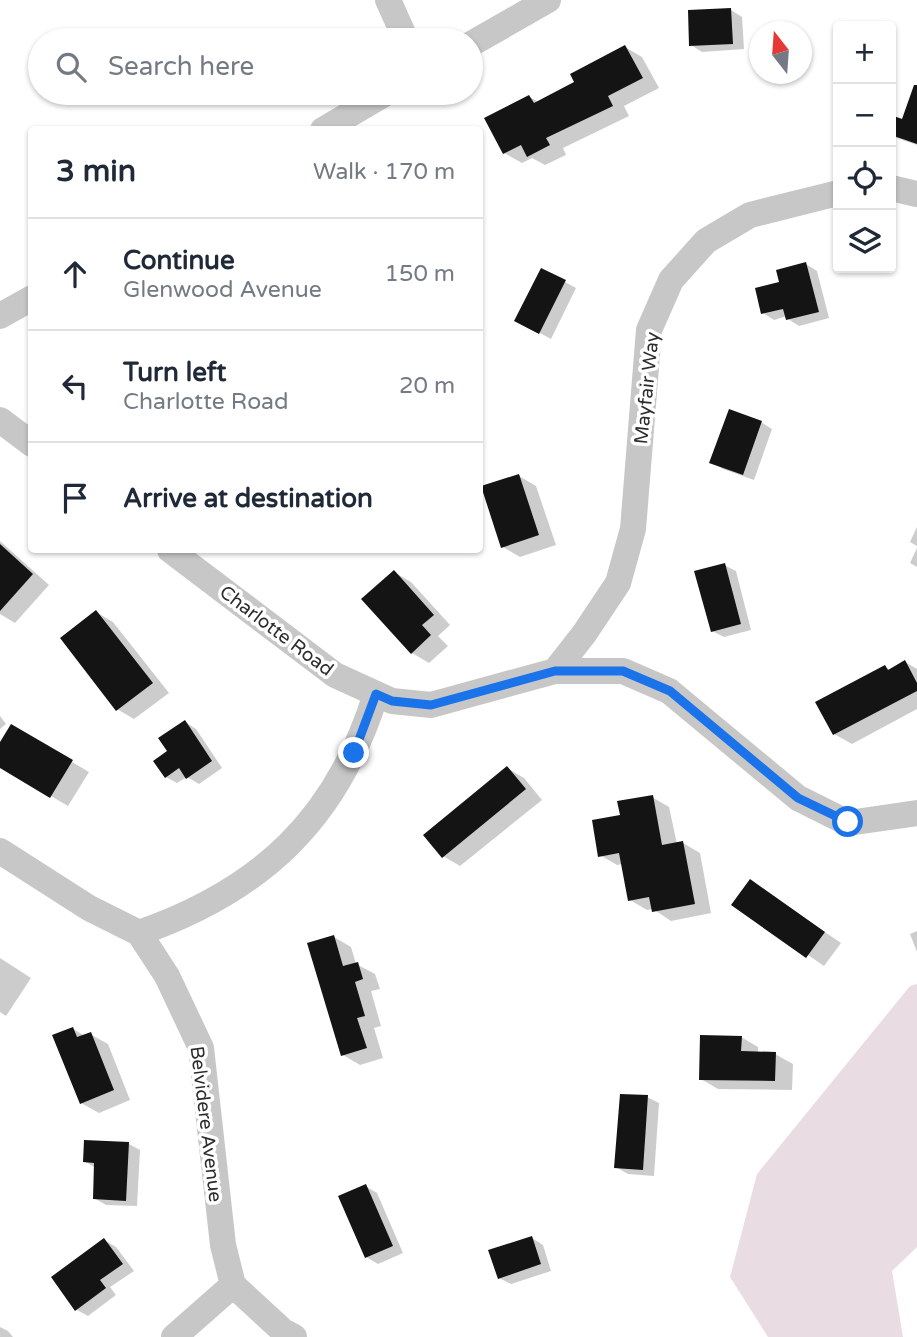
<!DOCTYPE html>
<html lang="en">
<head>
<meta charset="utf-8">
<style>
  :root { --surface:#fff; --page:#f2f2f3; --text:#1f2937; --muted:#747a83; --line:#e0e1e3 }
  body { margin:0; font-family:"Varela Round",sans-serif; background:var(--page); color:var(--text) }
  .controls { position:absolute; right:21px; top:21px; display:grid; overflow:hidden; border-radius:7px; box-shadow:0 2px 5px #0004 }
  .controls button { width:63px; height:63px; display:grid; place-items:center; padding:0; border:0; border-bottom:2px solid var(--line); background:var(--surface); color:var(--text); font:35px sans-serif }
  .compass { position:absolute; left:749px; top:21px; width:63px; height:63px; border-radius:50%; background:var(--surface); box-shadow:0 2px 5px #0004; rotate:343deg }
  .stop { position:absolute; width:21px; height:21px; margin:-16px; border:5px solid #1a73e8; border-radius:50%; background:#fff }
  .stop.end { background:#1a73e8; border-color:#fff; box-shadow:0 2px 7px #0008 }
  .list { margin:0; padding:0; list-style:none }
  h2 { display:flex; justify-content:space-between; align-items:center; height:91px; margin:0; padding:0 28px; font-size:30px }
  h2 small { font-size:23px; font-weight:400; color:var(--muted) }
  .list li { display:grid; grid-template-columns:46px 1fr auto; gap:21px; align-items:center; box-sizing:border-box; height:112px; padding:0 28px; border-top:2px solid var(--line) }
  .list b { display:block; font-size:26px; white-space:nowrap }
  .list p { margin:0; font-size:23px; white-space:nowrap; color:var(--muted) }
  .list em { font-size:23px; font-style:normal; color:var(--muted) }
  .icon { flex:none; width:38px; height:38px; fill:none; stroke:currentColor; stroke-width:2; stroke-linecap:round; stroke-linejoin:round }
  .map { position:relative; flex:none; width:917px; height:1337px; overflow:hidden }
  .search { position:absolute; background:var(--surface); box-shadow:0 2px 5px #0004; left:28px; top:28px; width:455px; height:77px; display:flex; align-items:center; gap:18px; box-sizing:border-box; padding:0 24px; border-radius:38px; color:var(--muted); font-size:26px }
  .panel { position:absolute; background:var(--surface); box-shadow:0 2px 5px #0004; left:28px; top:126px; width:455px; height:427px; border-radius:7px }
  .map>svg:first-child { display:block }
  .green { fill:#e9dce3 }
  .shadow { fill:#0003 }
  .building { fill:#141414 }
  .lines { fill:none; stroke-linecap:round; stroke-linejoin:round }
  .minor { stroke:#c7c7c7; stroke-width:26 }
  .route { stroke:#1a73e8; stroke-width:9 }
  .labels { text-anchor:middle; stroke-width:7; stroke-linejoin:round; paint-order:stroke }
  .street-label { font-size:19px; fill:#2d2d2d; stroke:#fff }
</style>
</head>
<body>
<div class="map">
<svg width="917" height="1337" viewBox="0 0 917 1337">
  <rect width="100%" height="100%" fill="#fff"/>
  <path class="green" d="M 917,984 L 917,1247 L 892,1271 L 903,1337 L 768,1337 L 730,1277 L 757,1174 L 910,986 Z"/>
  <path class="shadow" d="M 731,10 L 742,17 L 744,49 L 702,52 L 691,45 Z
    M 625,47 L 642,57 L 659,88 L 624,106 L 629,116 L 563,148 L 566,155 L 545,165 L 532,158 L 522,163 L 504,153 L 529,97 L 539,102 L 577,83 Z
    M 917,111 L 917,145 L 891,136 L 891,117 L 903,121 Z
    M 806,264 L 817,271 L 829,318 L 799,326 L 788,319 L 787,316 L 774,320 L 763,313 L 781,283 Z
    M 565,282 L 576,288 L 551,339 L 525,325 Z
    M 761,422 L 772,429 L 754,480 L 723,469 L 712,462 Z
    M 519,476 L 536,486 L 556,545 L 520,557 L 503,547 Z
    M 917,527 L 917,546 L 910,542 Z
    M 0,541 L 49,585 L 15,623 L 0,614 Z
    M 917,548 L 917,567 L 910,563 Z
    M 724,565 L 736,571 L 751,630 L 724,637 L 712,631 Z
    M 394,572 L 411,582 L 450,625 L 438,636 L 448,646 L 429,663 L 412,653 Z
    M 96,612 L 113,622 L 169,693 L 134,719 L 117,709 Z
    M 905,662 L 917,669 L 917,709 L 852,744 L 834,734 L 885,667 L 890,670 Z
    M 0,716 L 6,724 L 0,729 Z
    M 185,722 L 196,729 L 222,768 L 199,784 L 187,777 L 177,783 L 166,777 L 169,751 Z
    M 11,726 L 89,772 L 68,806 L 0,766 L 0,745 Z
    M 507,768 L 524,778 L 542,800 L 460,866 L 443,856 Z
    M 652,797 L 669,807 L 677,844 L 683,843 L 700,853 L 711,913 L 671,921 L 653,909 L 647,910 L 630,900 L 623,864 L 617,865 L 600,855 L 622,816 Z
    M 750,881 L 841,943 L 824,966 L 734,904 Z
    M 917,931 L 917,952 L 910,934 Z
    M 334,937 L 351,947 L 356,964 L 375,974 L 380,989 L 371,991 L 381,1026 L 374,1028 L 383,1058 L 360,1065 L 343,1055 Z
    M 0,958 L 31,978 L 6,1016 L 0,1012 Z
    M 73,1029 L 85,1036 L 90,1034 L 108,1044 L 130,1100 L 99,1113 L 81,1103 Z
    M 741,1037 L 758,1047 L 758,1053 L 775,1054 L 793,1064 L 792,1090 L 718,1089 L 701,1079 Z
    M 647,1097 L 659,1103 L 654,1176 L 628,1174 L 616,1167 Z
    M 129,1144 L 140,1150 L 137,1206 L 106,1205 L 94,1198 L 96,1168 L 84,1161 Z
    M 365,1186 L 377,1193 L 403,1253 L 378,1264 L 366,1257 Z
    M 532,1238 L 543,1245 L 551,1271 L 511,1284 L 499,1278 Z
    M 104,1240 L 116,1247 L 134,1271 L 110,1287 L 116,1295 L 88,1316 L 77,1310 Z
    M 0,1327 L 8,1331 L 13,1337 L 0,1337 Z"/>
  <path class="building" d="M 731,8 L 733,44 L 689,46 L 688,10 Z
    M 625,45 L 643,78 L 608,96 L 613,106 L 546,138 L 550,145 L 527,157 L 521,145 L 503,154 L 484,118 L 529,95 L 534,103 L 574,82 L 570,74 Z
    M 914,85 L 917,85 L 917,144 L 891,135 L 891,115 L 902,119 Z
    M 806,262 L 819,312 L 786,320 L 783,309 L 761,314 L 755,288 L 779,282 L 776,270 Z
    M 541,268 L 566,280 L 539,334 L 514,321 Z
    M 729,409 L 762,421 L 743,475 L 709,463 Z
    M 519,474 L 539,535 L 501,548 L 481,486 Z
    M 0,544 L 33,574 L 0,611 Z
    M 725,563 L 741,624 L 711,632 L 694,571 Z
    M 394,570 L 434,615 L 422,625 L 431,635 L 411,654 L 361,599 Z
    M 96,610 L 153,683 L 116,711 L 60,638 Z
    M 905,660 L 917,683 L 917,691 L 833,735 L 815,702 L 885,665 L 888,670 Z
    M 185,720 L 212,761 L 186,779 L 179,768 L 165,778 L 153,761 L 167,751 L 158,738 Z
    M 11,724 L 73,760 L 50,798 L 0,768 L 0,742 Z
    M 507,766 L 526,789 L 442,858 L 423,835 Z
    M 653,795 L 662,845 L 683,841 L 695,904 L 652,912 L 649,897 L 628,901 L 619,853 L 598,857 L 592,820 L 620,815 L 617,801 Z
    M 750,879 L 825,932 L 806,958 L 731,905 Z
    M 334,935 L 343,966 L 358,962 L 363,979 L 355,982 L 365,1016 L 357,1018 L 367,1048 L 341,1056 L 307,943 Z
    M 73,1027 L 77,1037 L 91,1032 L 114,1090 L 80,1104 L 52,1035 Z
    M 700,1035 L 742,1036 L 741,1051 L 776,1052 L 775,1081 L 699,1080 Z
    M 620,1094 L 648,1095 L 643,1170 L 614,1168 Z
    M 84,1140 L 129,1142 L 126,1201 L 93,1199 L 94,1163 L 83,1162 Z
    M 366,1184 L 393,1246 L 365,1258 L 338,1196 Z
    M 532,1236 L 541,1264 L 498,1279 L 488,1250 Z
    M 104,1238 L 123,1264 L 100,1280 L 106,1288 L 75,1311 L 51,1277 Z"/>
  <g class="lines">
    <path class="minor" d="M 388,0 L 406,40
      M 471,44 L 548,0
      M 323,130 L 386,93
      M 891,188 L 917,194
      M 0,316 L 32,298
      M 0,420 L 32,444
      M 170,550 L 335,675 L 392,701 L 431,705 L 555,671 L 623,671 L 669,691 L 798,798 L 848,823 L 917,813
      M 555,671 L 584,634 L 618,583 L 633,529 L 649,330 L 671,280 L 706,241 L 750,215 L 838,193
      M 0,851 L 89,908 L 139,933 L 167,976 L 201,1048 L 223,1245 L 233,1285
      M 139,933 C 262,890 337,819 376,694
      M 233,1285 L 283,1331 L 294,1337
      M 174,1337 L 233,1285"/>
  </g>
  <g class="lines">
    <path class="route" d="M 354,753 L 376,694 L 392,701 L 431,705 L 555,671 L 623,671 L 670,691 L 798,798 L 848,822"/>
  </g>
  <g class="labels">
    <g class="street-label">
      <text transform="translate(646 388) rotate(-84)" y="7">Mayfair Way</text>
      <text transform="translate(277 630) rotate(37)" y="7">Charlotte Road</text>
      <text transform="translate(207 1124) rotate(83)" y="7">Belvidere Avenue</text>
    </g>
  </g>
</svg>
<div class="controls">
<button>+</button>
<button>−</button>
<button><svg class="icon" aria-label="locate" viewBox="0 0 24 24"><circle cx="12" cy="12" r="6"/><path d="M12 2v4M12 18v4M2 12h4M18 12h4"/></svg></button>
<button><svg class="icon" aria-label="layers" viewBox="0 0 24 24"><path d="M12 4l9 5-9 5-9-5zM3 14l9 5 9-5"/></svg></button>
</div>
<svg class="compass" viewBox="-18 -18 36 36"><path d="M0-13l5 13h-10z" fill="#e53935"/><path d="M0 13l5-13h-10z" fill="#747a83"/></svg>
<div class="stop" style="left:848px;top:822px"></div>
<div class="stop end" style="left:354px;top:753px"></div>
<div class="search"><svg class="icon" aria-label="search" viewBox="0 0 24 24"><circle cx="10" cy="10" r="6"/><path d="M15 15l6 6"/></svg>Search here</div>
<section class="panel">
<h2>3 min<small>Walk · 170 m</small></h2>
<ul class="list">
<li><svg class="icon" aria-label="ahead" viewBox="0 0 24 24"><path d="M12 20V5M6 11l6-6 6 6"/></svg><div><b>Continue</b><p>Glenwood Avenue</p></div><em>150 m</em></li>
<li><svg class="icon" aria-label="left" viewBox="0 0 24 24"><path d="M17 20v-9H6M10 6l-5 5 5 5"/></svg><div><b>Turn left</b><p>Charlotte Road</p></div><em>20 m</em></li>
<li><svg class="icon" aria-label="arrive" viewBox="0 0 24 24"><path d="M6 21V4h12l-3 4 3 4H6"/></svg><div><b>Arrive at destination</b></div></li>
</ul>
</section>
</div>
</body>
</html>
